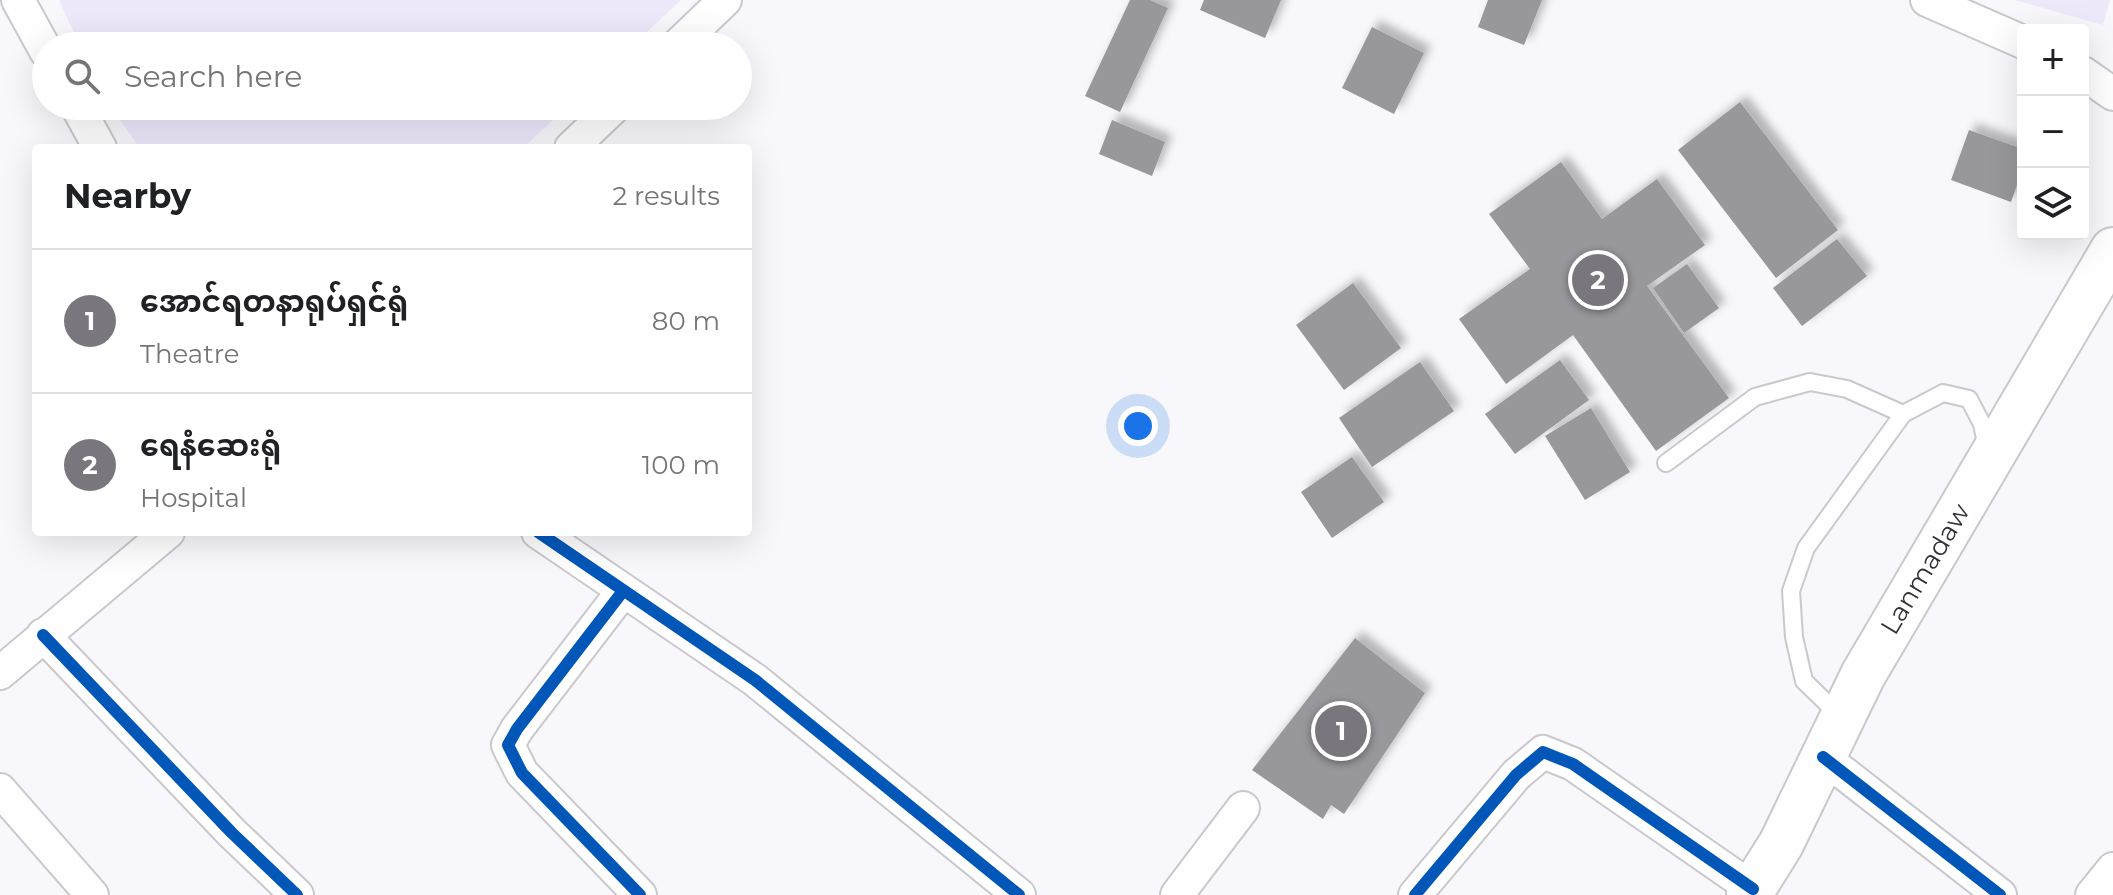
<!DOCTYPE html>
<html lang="en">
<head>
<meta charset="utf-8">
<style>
  :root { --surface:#fff; --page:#f2f2f2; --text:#202124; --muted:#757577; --line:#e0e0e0; --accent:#79777d }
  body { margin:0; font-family:Montserrat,"Noto Sans Myanmar",sans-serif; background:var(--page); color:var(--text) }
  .controls { position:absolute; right:24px; top:24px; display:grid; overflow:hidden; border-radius:8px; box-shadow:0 8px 32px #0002 }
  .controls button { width:72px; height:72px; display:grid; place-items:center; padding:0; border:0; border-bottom:2px solid var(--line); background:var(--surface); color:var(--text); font:40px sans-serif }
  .you { position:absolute; left:1138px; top:426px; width:28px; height:28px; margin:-20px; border:6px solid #fff; border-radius:50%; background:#1a73e8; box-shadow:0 0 0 12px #1a73e833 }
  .badge { display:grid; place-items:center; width:52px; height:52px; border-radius:50%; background:var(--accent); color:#fff; font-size:26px; font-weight:700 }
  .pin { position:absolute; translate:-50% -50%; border:4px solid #fff; box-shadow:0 2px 8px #0006 }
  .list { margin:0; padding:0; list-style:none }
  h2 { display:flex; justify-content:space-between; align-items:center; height:104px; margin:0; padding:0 32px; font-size:34px }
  h2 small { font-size:26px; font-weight:400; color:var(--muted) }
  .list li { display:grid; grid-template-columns:52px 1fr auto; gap:24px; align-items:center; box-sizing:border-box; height:144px; padding:0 32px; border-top:2px solid var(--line) }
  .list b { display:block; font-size:30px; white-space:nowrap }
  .list p { margin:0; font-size:26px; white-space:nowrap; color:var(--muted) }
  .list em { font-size:26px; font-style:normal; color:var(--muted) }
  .icon { flex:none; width:44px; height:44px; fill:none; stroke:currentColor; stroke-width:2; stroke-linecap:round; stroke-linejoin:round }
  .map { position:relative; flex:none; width:2113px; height:895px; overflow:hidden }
  .search { position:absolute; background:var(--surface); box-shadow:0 8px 32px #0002; left:32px; top:32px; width:720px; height:88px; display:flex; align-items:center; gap:20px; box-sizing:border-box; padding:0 28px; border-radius:44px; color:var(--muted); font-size:30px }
  .panel { position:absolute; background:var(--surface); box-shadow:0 8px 32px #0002; left:32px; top:144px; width:720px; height:392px; border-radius:8px }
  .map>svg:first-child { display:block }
  .green { fill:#eee8fb }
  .building { fill:#98979c; filter:url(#shadow) }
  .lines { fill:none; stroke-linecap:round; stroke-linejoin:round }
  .service-casing { stroke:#cac8cd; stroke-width:20 }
  .minor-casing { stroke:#cac8cd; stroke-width:36 }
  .secondary-casing { stroke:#cac8cd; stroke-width:48 }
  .service { stroke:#fefefe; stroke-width:16 }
  .minor { stroke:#fefefe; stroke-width:32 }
  .secondary { stroke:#fefefe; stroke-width:44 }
  .cycleway-casing { stroke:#fff; stroke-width:17 }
  .cycleway { stroke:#0057b8; stroke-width:12 }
  .labels { text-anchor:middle; stroke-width:8; stroke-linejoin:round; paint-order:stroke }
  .street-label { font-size:26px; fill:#343239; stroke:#fff }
</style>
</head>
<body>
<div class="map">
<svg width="2113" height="895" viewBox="0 0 2113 895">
  <defs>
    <filter id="shadow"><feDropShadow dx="7" dy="-7" stdDeviation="4" flood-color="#0004"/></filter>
  </defs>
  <rect width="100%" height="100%" fill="#f8f7fb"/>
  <path class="green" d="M 59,0 L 681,0 L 632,46 L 80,46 Z
    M 2015,0 L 2110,0 L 2103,25 Z
    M 110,106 L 568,106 L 523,148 L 140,148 Z"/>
  <path class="building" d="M 1130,0 L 1150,0 L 1168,8 L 1120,112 L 1085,96 Z
    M 1204,0 L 1281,0 L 1265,38 L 1200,10 Z
    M 1488,0 L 1542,0 L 1524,45 L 1478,27 Z
    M 1372,27 L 1424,53 L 1394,114 L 1342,88 Z
    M 1740,102 L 1838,230 L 1776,278 L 1678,150 Z
    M 1112,120 L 1165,142 L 1152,176 L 1099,154 Z
    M 1969,130 L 2023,149 L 2023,168 L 2011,202 L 1951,180 Z
    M 1561,162 L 1602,219 L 1657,179 L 1705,245 L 1647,286 L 1729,398 L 1656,451 L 1573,335 L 1506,384 L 1459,319 L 1530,269 L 1489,214 Z
    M 1837,239 L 1867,276 L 1802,326 L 1773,288 Z
    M 1687,264 L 1719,308 L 1684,333 L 1653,288 Z
    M 1353,283 L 1401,348 L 1344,390 L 1296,325 Z
    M 1560,360 L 1589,400 L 1515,454 L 1485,414 Z
    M 1420,362 L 1454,411 L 1372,467 L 1339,418 Z
    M 1591,408 L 1630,472 L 1585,500 L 1545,436 Z
    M 1352,457 L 1384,502 L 1332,538 L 1301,492 Z
    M 1355,638 L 1425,693 L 1344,814 L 1331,805 L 1323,819 L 1252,770 Z"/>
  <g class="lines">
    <g class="service-casing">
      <path id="service" d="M 1666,463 L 1755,397 L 1810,382 L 1847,389 L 1903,414
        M 1841,717 L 1804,681 L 1794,637 L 1791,591 L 1806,548 L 1903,414 L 1943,393 L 1969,399 L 1982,424 L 1987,448"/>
    </g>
    <g class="minor-casing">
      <path id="minor" d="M 18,0 L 46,51
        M 1927,0 L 2023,42
        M 677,46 L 725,0
        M 2083,73 L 2113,94
        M 77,106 L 100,148
        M 571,148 L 615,106
        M 538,532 L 755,680 L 1019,895
        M 623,591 L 517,729 L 508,745 L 522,773 L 640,895
        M 43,635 L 232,833 L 297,895
        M 0,673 L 168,532
        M 1823,757 L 2000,895
        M 0,790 L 92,895
        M 1177,895 L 1243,808
        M 1415,895 L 1516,775 L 1543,752 L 1573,764 L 1753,889
        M 2092,895 L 2113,869"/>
    </g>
    <g class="secondary-casing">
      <path id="secondary" d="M 1749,895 L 1781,844 L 1863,675 L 2113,250"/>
    </g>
    <use href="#service" class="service"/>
    <use href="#minor" class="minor"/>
    <use href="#secondary" class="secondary"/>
    <g class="cycleway-casing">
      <path id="cycleway" d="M 538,532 L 755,680 L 1019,895
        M 623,591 L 517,729 L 508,745 L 522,773 L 640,895
        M 43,635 L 232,833 L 297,895
        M 1823,757 L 2000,895
        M 1415,895 L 1516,775 L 1543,752 L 1573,764 L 1753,889"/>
    </g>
    <use href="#cycleway" class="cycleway"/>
  </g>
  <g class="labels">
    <g class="street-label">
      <text transform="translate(1925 569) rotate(-59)" y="9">Lanmadaw</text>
    </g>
  </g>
</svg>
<div class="controls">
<button>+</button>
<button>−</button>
<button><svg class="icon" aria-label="layers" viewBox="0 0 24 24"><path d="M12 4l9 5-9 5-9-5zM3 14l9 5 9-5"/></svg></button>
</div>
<div class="you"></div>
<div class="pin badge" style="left:1341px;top:731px">1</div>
<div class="pin badge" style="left:1598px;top:280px">2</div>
<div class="search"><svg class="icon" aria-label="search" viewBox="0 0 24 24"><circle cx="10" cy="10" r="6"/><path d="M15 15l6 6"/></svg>Search here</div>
<section class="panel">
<h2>Nearby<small>2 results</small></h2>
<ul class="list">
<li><span class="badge">1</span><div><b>အောင်ရတနာရုပ်ရှင်ရုံ</b><p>Theatre</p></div><em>80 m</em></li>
<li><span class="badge">2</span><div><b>ရေနံဆေးရုံ</b><p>Hospital</p></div><em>100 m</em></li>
</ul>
</section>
</div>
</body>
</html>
